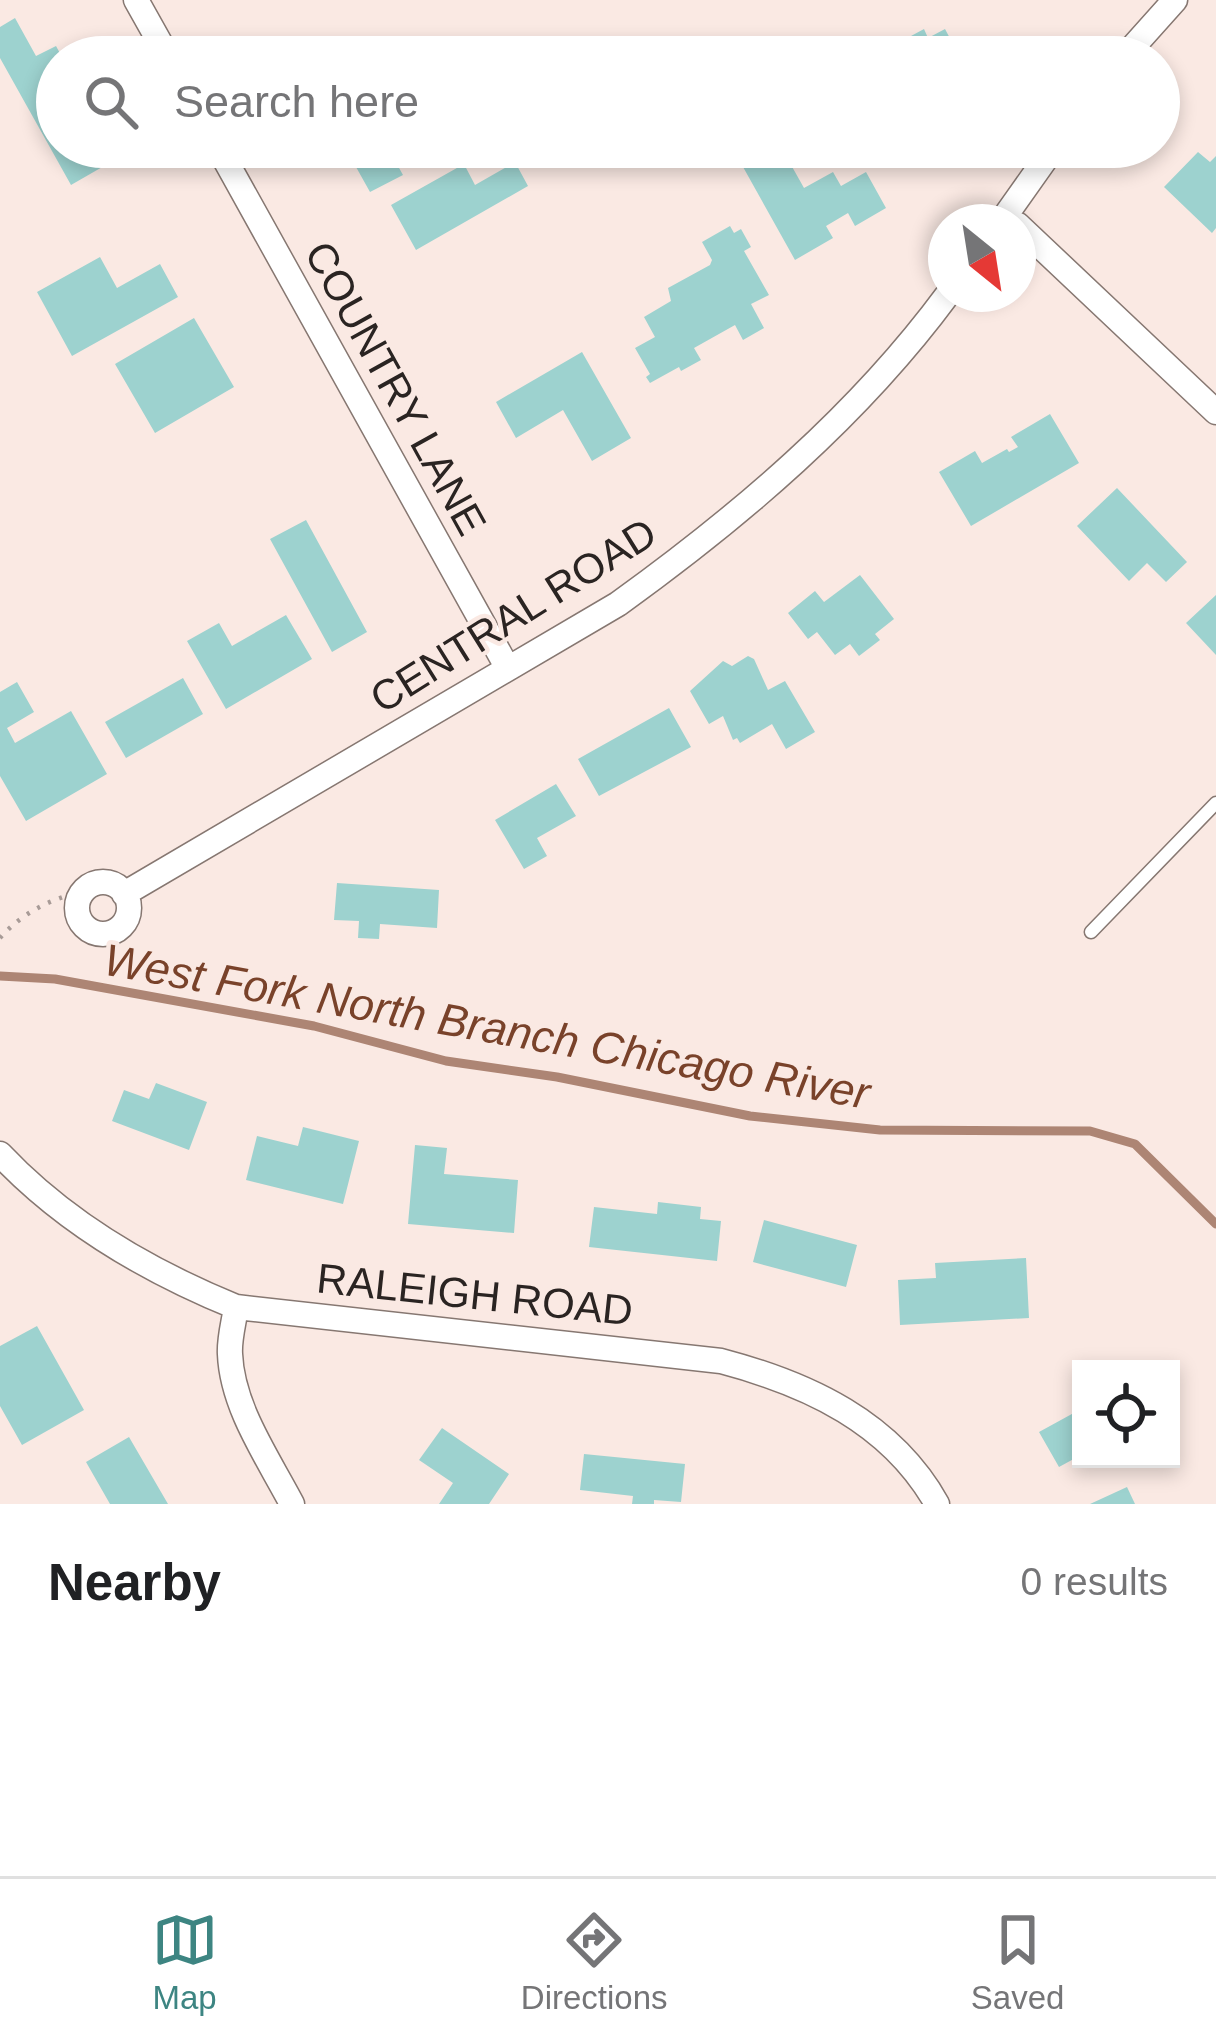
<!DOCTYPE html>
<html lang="en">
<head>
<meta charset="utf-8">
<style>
  :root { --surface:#fff; --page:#f2f2f2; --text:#202124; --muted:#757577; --line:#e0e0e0; --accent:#3d8582 }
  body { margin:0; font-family:Arial,sans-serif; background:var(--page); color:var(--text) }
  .controls { position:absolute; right:36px; bottom:36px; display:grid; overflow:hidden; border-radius:0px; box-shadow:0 6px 18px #0003 }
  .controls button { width:108px; height:108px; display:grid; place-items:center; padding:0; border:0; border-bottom:3px solid var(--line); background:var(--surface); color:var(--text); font:60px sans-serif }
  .compass { position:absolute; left:928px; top:204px; width:108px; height:108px; border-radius:50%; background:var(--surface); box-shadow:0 6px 18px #0003; rotate:150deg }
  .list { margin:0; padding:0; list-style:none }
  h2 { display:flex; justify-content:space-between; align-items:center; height:156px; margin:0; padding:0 48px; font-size:51px }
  h2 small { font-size:39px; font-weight:400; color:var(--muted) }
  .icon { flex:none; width:66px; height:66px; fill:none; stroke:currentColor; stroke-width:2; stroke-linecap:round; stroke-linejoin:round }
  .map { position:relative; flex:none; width:1216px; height:1504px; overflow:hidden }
  .search { position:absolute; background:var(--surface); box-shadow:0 6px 18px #0003; left:36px; right:36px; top:36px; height:132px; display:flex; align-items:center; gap:30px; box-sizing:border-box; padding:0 42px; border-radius:66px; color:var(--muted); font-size:45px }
  .sheet { height:372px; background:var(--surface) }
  nav { display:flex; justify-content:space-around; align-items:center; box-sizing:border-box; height:168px; border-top:3px solid var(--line); background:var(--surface); font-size:33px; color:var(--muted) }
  nav a { display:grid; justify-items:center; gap:6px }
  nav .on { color:var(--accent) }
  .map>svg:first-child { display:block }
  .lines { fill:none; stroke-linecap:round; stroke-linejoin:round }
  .stream { stroke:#ad8574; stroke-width:9 }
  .building { fill:#9dd2cf }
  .lane-casing { stroke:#867771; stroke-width:15 }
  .street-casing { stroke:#867771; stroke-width:27 }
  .path { stroke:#a89b97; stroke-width:4.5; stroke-dasharray:3 9; stroke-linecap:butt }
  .lane { stroke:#fff; stroke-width:12 }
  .street { stroke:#fff; stroke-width:24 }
  .labels { text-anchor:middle; stroke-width:9; stroke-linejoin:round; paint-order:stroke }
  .street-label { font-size:42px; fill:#2a2422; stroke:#fae9e3 }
  .water-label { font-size:45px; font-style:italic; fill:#79422a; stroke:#fae9e3 }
</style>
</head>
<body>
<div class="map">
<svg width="1216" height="1504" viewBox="0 0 1216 1504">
  <rect width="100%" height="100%" fill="#fae9e3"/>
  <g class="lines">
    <path class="stream" d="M 0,976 L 55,979 L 314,1026 L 446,1061 L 557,1077 L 750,1116 L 880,1130 L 1090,1131 L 1135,1144 L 1216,1224"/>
  </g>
  <path class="building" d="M 15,18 L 36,56 L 56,46 L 62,57 L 57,57 L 57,147 L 93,147 L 104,166 L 71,185 L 0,58 L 0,27 Z
    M 924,29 L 928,38 L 945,29 L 960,57 L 872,57 Z
    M 371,147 L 433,147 L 398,166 L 403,175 L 370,192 L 351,158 Z
    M 737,147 L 781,147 L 804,188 L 833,172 L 841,186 L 866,172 L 886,208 L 855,226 L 848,213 L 826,226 L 833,238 L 795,260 L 733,149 Z
    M 1198,152 L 1210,162 L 1216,156 L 1216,228 L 1212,233 L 1164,187 Z
    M 515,162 L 528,186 L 416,250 L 391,205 L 464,164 L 475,185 Z
    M 730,226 L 734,233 L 741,229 L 751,247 L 744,251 L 769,295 L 751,304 L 764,328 L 743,340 L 735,325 L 694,348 L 701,360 L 681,371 L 679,367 L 650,383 L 646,377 L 650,374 L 635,348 L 655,337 L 644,317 L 671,301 L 668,288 L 710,265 L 712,260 L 702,242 Z
    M 100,257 L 117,288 L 160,264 L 178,297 L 72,356 L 37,292 Z
    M 194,318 L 234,387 L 155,433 L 115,364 Z
    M 582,352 L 631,438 L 592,461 L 563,410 L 516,438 L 496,402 Z
    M 1050,414 L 1079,463 L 971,526 L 939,472 L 975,451 L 982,463 L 1007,449 L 1009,452 L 1018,447 L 1011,437 Z
    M 1117,488 L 1187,562 L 1166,582 L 1147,563 L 1129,581 L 1077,526 Z
    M 306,520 L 367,632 L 332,652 L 270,539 Z
    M 860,575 L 894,619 L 875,634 L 880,640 L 859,656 L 850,644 L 835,655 L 817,632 L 808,639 L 788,613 L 815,591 L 824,602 Z
    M 1216,595 L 1216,655 L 1186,623 Z
    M 286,615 L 312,659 L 226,709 L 187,641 L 219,623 L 232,646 Z
    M 748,656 L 754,659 L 768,690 L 785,681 L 815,732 L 786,749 L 772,724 L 740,743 L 737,738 L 733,740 L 723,716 L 709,724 L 690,691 L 723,661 L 732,666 Z
    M 183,678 L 203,714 L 126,758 L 105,722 Z
    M 17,682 L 34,712 L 7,728 L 15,743 L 71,711 L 107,774 L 26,821 L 0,776 L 0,692 Z
    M 669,708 L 691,747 L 599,796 L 578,759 Z
    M 556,784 L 576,816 L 537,838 L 547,856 L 524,869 L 495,820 Z
    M 337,883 L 439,890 L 437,928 L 380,924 L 379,939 L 358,938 L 359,921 L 334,920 Z
    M 156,1083 L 207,1102 L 189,1150 L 112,1121 L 124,1090 L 149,1099 Z
    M 303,1127 L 359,1141 L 343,1204 L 246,1180 L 257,1136 L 298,1146 Z
    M 415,1145 L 447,1148 L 444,1174 L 518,1180 L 514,1233 L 408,1224 Z
    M 658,1202 L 701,1207 L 700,1219 L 721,1221 L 717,1261 L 589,1247 L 594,1207 L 657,1214 Z
    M 764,1220 L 857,1245 L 846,1287 L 753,1262 Z
    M 1026,1258 L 1029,1318 L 900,1325 L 898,1280 L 936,1278 L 935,1263 Z
    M 37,1326 L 84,1410 L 22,1445 L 0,1406 L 0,1346 Z
    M 1081,1409 L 1081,1455 L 1059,1467 L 1039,1432 Z
    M 442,1428 L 509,1474 L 489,1504 L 439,1504 L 453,1483 L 419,1460 Z
    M 129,1437 L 168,1504 L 110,1504 L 86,1462 Z
    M 584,1454 L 685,1464 L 681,1502 L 654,1500 L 654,1504 L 632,1504 L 633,1496 L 580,1490 Z
    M 1127,1487 L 1135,1504 L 1090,1504 Z"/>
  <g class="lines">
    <g class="lane-casing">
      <path id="lane" d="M 1091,932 L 1216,803"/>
    </g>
    <g class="street-casing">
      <path id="street" d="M 136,0 L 168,57
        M 1124,57 L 1175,0
        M 218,147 L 507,667
        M 1001,222 L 1054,147
        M 1018,225 L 1216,412
        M77 908a26 26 0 1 1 52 0a26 26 0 1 1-52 0Z
        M 124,894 L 618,604 C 740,516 858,416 948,294
        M 0,1154 C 64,1222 150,1272 236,1307 L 721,1361 C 808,1384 891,1422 937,1504
        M 236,1307 C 234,1322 229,1339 230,1354 C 232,1407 268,1458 292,1504"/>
    </g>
    <path class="path" d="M 0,938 C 23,912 51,899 83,891"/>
    <use href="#lane" class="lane"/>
    <use href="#street" class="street"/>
  </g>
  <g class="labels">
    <g class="street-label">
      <text transform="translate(396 388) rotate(61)" y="15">COUNTRY LANE</text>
      <text transform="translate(513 615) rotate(-32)" y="15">CENTRAL ROAD</text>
      <text transform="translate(475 1294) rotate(6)" y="15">RALEIGH ROAD</text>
    </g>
    <g class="water-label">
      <text transform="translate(487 1026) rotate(10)" y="16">West Fork North Branch Chicago River</text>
    </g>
  </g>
</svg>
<div class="controls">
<button><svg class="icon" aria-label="locate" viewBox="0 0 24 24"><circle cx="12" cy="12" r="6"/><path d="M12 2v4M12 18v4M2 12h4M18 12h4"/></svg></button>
</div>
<svg class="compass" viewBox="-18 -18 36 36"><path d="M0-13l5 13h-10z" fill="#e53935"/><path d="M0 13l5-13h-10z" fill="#757577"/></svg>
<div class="search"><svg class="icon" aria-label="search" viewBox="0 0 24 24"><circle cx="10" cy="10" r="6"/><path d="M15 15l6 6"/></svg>Search here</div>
</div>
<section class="sheet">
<h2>Nearby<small>0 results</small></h2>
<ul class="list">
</ul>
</section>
<nav>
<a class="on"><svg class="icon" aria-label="map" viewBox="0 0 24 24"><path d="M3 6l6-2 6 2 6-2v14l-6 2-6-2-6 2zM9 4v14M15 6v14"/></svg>Map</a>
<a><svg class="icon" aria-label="directions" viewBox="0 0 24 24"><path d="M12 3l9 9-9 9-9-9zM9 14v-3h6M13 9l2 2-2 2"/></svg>Directions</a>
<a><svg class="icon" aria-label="saved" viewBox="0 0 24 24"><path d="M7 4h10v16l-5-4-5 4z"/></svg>Saved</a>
</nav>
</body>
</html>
